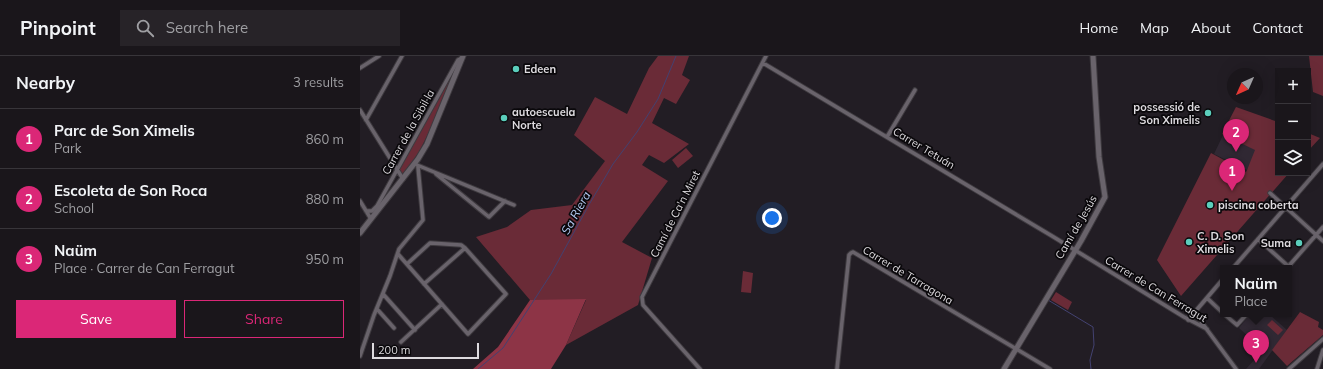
<!DOCTYPE html>
<html lang="en">
<head>
<meta charset="utf-8">
<style>
  :root { --surface:#1a161b; --page:#272328; --text:#f1f3f6; --muted:#9f9fa3; --line:#38353a; --accent:#db2777 }
  body { margin:0; font-family:Mulish,sans-serif; background:var(--page); color:var(--text) }
  .controls { position:absolute; right:12px; top:12px; display:grid; overflow:hidden; border-radius:0px; box-shadow:0 4px 16px #0002 }
  .controls button { width:36px; height:36px; display:grid; place-items:center; padding:0; border:0; border-bottom:1px solid var(--line); background:var(--surface); color:var(--text); font:20px sans-serif }
  .compass { position:absolute; left:867px; top:12px; width:36px; height:36px; border-radius:50%; background:var(--surface); box-shadow:0 4px 16px #0002; rotate:225deg }
  .scale { position:absolute; left:12px; bottom:10px; width:107px; box-sizing:border-box; padding-left:4px; border:2px solid #dedbdf; border-top:0; font-size:11px; line-height:14px; white-space:nowrap; color:#dedbdf; -webkit-text-stroke:3px #0a080b; paint-order:stroke }
  .you { position:absolute; left:412px; top:162px; width:14px; height:14px; margin:-10px; border:3px solid #fff; border-radius:50%; background:#1a73e8; box-shadow:0 0 0 6px #1a73e833 }
  .badge { display:grid; place-items:center; width:26px; height:26px; border-radius:50%; background:var(--accent); color:#fff; font-size:13px; font-weight:700 }
  .pin { position:absolute; translate:-50% -33px; filter:drop-shadow(0 1px 2px #0008) }
  .pin::after { content:''; position:absolute; top:21px; width:14px; height:12px; background:inherit; clip-path:polygon(0 0,100% 0,50% 100%) }
  .popup { position:absolute; left:860px; top:209px; width:72px; height:52px; box-sizing:border-box; display:grid; place-content:center; border-radius:0px; background:var(--surface); filter:drop-shadow(0 1px 3px #0005); font-size:13px; white-space:nowrap; color:var(--muted) }
  .popup b { font-size:15px; color:var(--text) }
  .popup::after { content:''; position:absolute; left:50%; top:100%; margin-left:-8px; border:8px solid transparent; border-top-color:var(--surface) }
  .list { margin:0; padding:0; list-style:none }
  h2 { display:flex; justify-content:space-between; align-items:center; height:52px; margin:0; padding:0 16px; font-size:17px }
  h2 small { font-size:13px; font-weight:400; color:var(--muted) }
  .list li { display:grid; grid-template-columns:26px 1fr auto; gap:12px; align-items:center; box-sizing:border-box; height:60px; padding:0 16px; border-top:1px solid var(--line) }
  .list b { display:block; font-size:15px; white-space:nowrap }
  .list p { margin:0; font-size:13px; white-space:nowrap; color:var(--muted) }
  .list em { font-size:13px; font-style:normal; color:var(--muted) }
  .actions { display:flex; gap:8px; padding:12px 16px }
  .actions a { flex:1; padding:9px 0; border:1px solid var(--accent); border-radius:0px; text-align:center; font-size:14px; color:var(--accent) }
  .actions .main { background:var(--accent); color:#fff }
  .icon { flex:none; width:22px; height:22px; fill:none; stroke:currentColor; stroke-width:2; stroke-linecap:round; stroke-linejoin:round }
  .map { position:relative; flex:none; width:963px; height:313px; overflow:hidden }
  header { display:flex; align-items:center; gap:24px; box-sizing:border-box; height:56px; padding:0 20px; background:var(--surface); border-bottom:1px solid var(--line) }
  header strong { font-size:19px }
  nav { display:flex; gap:22px; margin-inline-start:auto; font-size:14px }
  .search { width:280px; height:36px; background:var(--page); display:flex; align-items:center; gap:10px; box-sizing:border-box; padding:0 14px; border-radius:0px; color:var(--muted); font-size:15px }
  main { display:flex }
  aside { flex:1; background:var(--surface) }
  .map>svg:first-child { display:block }
  .built { fill:#302833 }
  .green { fill:#6a2b37 }
  .forest { fill:#8d3446 }
  .lines { fill:none; stroke-linecap:round; stroke-linejoin:round }
  .stream { stroke:#434271; stroke-width:1 }
  .street-casing { stroke:#3e3a3f; stroke-width:5.5 }
  .secondary-casing { stroke:#3e3a3f; stroke-width:7 }
  .street { stroke:#69636b; stroke-width:3.5 }
  .secondary { stroke:#69636b; stroke-width:5 }
  .poi-dot { fill:#5bcebc; stroke:#0a080b; stroke-width:1.5 }
  .labels { text-anchor:middle; stroke-width:3.5; stroke-linejoin:round; paint-order:stroke }
  .poi-label { font-size:11px; font-weight:bold; fill:#dedbdf; stroke:#0a080b; text-anchor:start }
  .street-label { font-size:11px; fill:#dedbdf; stroke:#0a080b }
  .water-label { font-size:12px; font-style:italic; fill:#b3c9f1; stroke:#0a080b }
</style>
</head>
<body>
<header>
<strong>Pinpoint</strong>
<div class="search"><svg class="icon" aria-label="search" viewBox="0 0 24 24"><circle cx="10" cy="10" r="6"/><path d="M15 15l6 6"/></svg>Search here</div>
<nav><a>Home</a><a>Map</a><a>About</a><a>Contact</a></nav>
</header>
<main>
<aside>
<h2>Nearby<small>3 results</small></h2>
<ul class="list">
<li><span class="badge">1</span><div><b>Parc de Son Ximelis</b><p>Park</p></div><em>860 m</em></li>
<li><span class="badge">2</span><div><b>Escoleta de Son Roca</b><p>School</p></div><em>880 m</em></li>
<li><span class="badge">3</span><div><b>Naüm</b><p>Place · Carrer de Can Ferragut</p></div><em>950 m</em></li>
</ul>
<div class="actions"><a class="main">Save</a><a>Share</a></div>
</aside>
<div class="map">
<svg width="963" height="313" viewBox="0 0 963 313">
  <rect width="100%" height="100%" fill="#221d24"/>
  <path class="built" d="M 864,77 L 897,93 L 887,114 L 854,98 Z
    M 890,258 L 909,258 L 927,274 L 899,313 L 886,313 L 903,294 L 879,272 Z"/>
  <path class="green" d="M 298,0 L 329,0 L 322,19 L 330,24 L 316,48 L 304,42 L 292,67 L 329,88 L 304,107 L 289,99 L 282,109 L 308,125 L 262,186 L 292,202 L 278,249 L 206,289 L 226,244 L 170,244 L 116,181 L 147,171 L 171,154 L 212,149 L 245,105 L 214,79 L 235,41 L 267,58 L 289,12 Z
    M 949,0 L 963,0 L 963,40 L 953,36 Z
    M 94,14 L 73,68 L 59,96 L 42,120 L 38,115 Z
    M 876,51 L 918,66 L 918,117 L 929,117 L 821,240 L 797,204 L 851,97 L 886,116 L 887,114 L 895,94 L 862,78 Z
    M 948,77 L 960,82 L 948,95 Z
    M 326,92 L 333,100 L 318,112 L 312,104 Z
    M 383,215 L 393,217 L 391,237 L 381,236 Z
    M 696,236 L 712,246 L 708,254 L 691,244 Z
    M 940,256 L 959,266 L 958,271 L 963,274 L 963,279 L 927,310 L 912,294 Z
    M 912,264 L 923,274 L 918,279 L 907,269 Z"/>
  <path class="forest" d="M 226,243 L 206,289 L 191,313 L 113,313 L 138,291 L 170,244 Z"/>
  <g class="lines">
    <path class="stream" d="M 688,244 L 733,271 L 734,289 L 730,304 L 731,313
      M 118,313 L 143,292 L 191,218 L 230,147 L 253,108 L 277,76 L 298,43 L 316,0"/>
    <g class="street-casing">
      <path id="street" d="M 403,7 L 692,180 L 824,261 L 847,273
        M 0,12 L 19,0
        M 0,54 L 43,123
        M 6,64 L 42,0
        M 527,81 L 555,34
        M 57,109 L 154,149
        M 76,118 L 129,161 L 145,145
        M 910,137 L 963,185
        M 0,145 L 11,163
        M 6,155 L 12,155 L 17,150 L 98,4 L 102,2
        M 898,183 L 928,210
        M 38,198 L 108,278 L 146,238 L 105,192 L 101,189 L 70,187 L 47,208
        M 873,212 L 963,108
        M 927,212 L 963,171
        M 64,228 L 105,192
        M 23,238 L 55,274
        M 847,242 L 863,257
        M 17,253 L 34,272
        M 834,256 L 876,313
        M 864,258 L 877,269 L 887,258
        M 828,264 L 863,223
        M 41,286 L 82,248
        M 0,300 L 14,259 L 30,220 L 39,193 L 63,164 L 58,111
        M 340,313 L 283,249 L 282,241 L 406,0
        M 477,313 L 489,199 L 491,197 L 493,196 L 690,313
        M 929,313 L 963,283
        M 957,313 L 963,294"/>
    </g>
    <g class="secondary-casing">
      <path id="secondary" d="M 0,177 L 58,103 L 67,88 L 103,0
        M 644,313 L 721,185 L 745,141 L 739,101 L 733,0"/>
    </g>
    <use href="#street" class="street"/>
    <use href="#secondary" class="secondary"/>
  </g>
  <g class="poi-dot">
    <circle cx="156" cy="13" r="4"/>
    <circle cx="848" cy="57" r="4"/>
    <circle cx="144" cy="62" r="4"/>
    <circle cx="850" cy="149" r="4"/>
    <circle cx="829" cy="186" r="4"/>
    <circle cx="939" cy="187" r="4"/>
  </g>
  <g class="labels">
    <g class="poi-label">
      <text x="164" y="17">Edeen</text>
      <text x="840" y="55" text-anchor="end">possessió de<tspan x="840" dy="13">Son Ximelis</tspan></text>
      <text x="152" y="60">autoescuela<tspan x="152" dy="13">Norte</tspan></text>
      <text x="858" y="153">piscina coberta</text>
      <text x="837" y="184">C. D. Son<tspan x="837" dy="13">Ximelis</tspan></text>
      <text x="931" y="191" text-anchor="end">Suma</text>
    </g>
    <g class="street-label">
      <text transform="translate(48 76) rotate(-61)" y="4">Carrer de la Sibil·la</text>
      <text transform="translate(564 92) rotate(31)" y="4">Carrer Tetuán</text>
      <text transform="translate(315 158) rotate(-63)" y="4">Camí de Ca'n Miret</text>
      <text transform="translate(716 171) rotate(-60)" y="4">Camí de Jesús</text>
      <text transform="translate(548 219) rotate(31)" y="4">Carrer de Tarragona</text>
      <text transform="translate(796 233) rotate(31)" y="4">Carrer de Can Ferragut</text>
    </g>
    <g class="water-label">
      <text transform="translate(216 157) rotate(-61)" y="4">Sa Riera</text>
    </g>
  </g>
</svg>
<div class="controls">
<button>+</button>
<button>−</button>
<button><svg class="icon" aria-label="layers" viewBox="0 0 24 24"><path d="M12 4l9 5-9 5-9-5zM3 14l9 5 9-5"/></svg></button>
</div>
<svg class="compass" viewBox="-18 -18 36 36"><path d="M0-13l5 13h-10z" fill="#e53935"/><path d="M0 13l5-13h-10z" fill="#9f9fa3"/></svg>
<div class="scale">200 m</div>
<div class="you"></div>
<div class="pin badge" style="left:872px;top:135px">1</div>
<div class="pin badge" style="left:876px;top:96px">2</div>
<div class="pin badge" style="left:896px;top:307px">3</div>
<div class="popup"><b>Naüm</b>Place</div>
</div>
</main>
</body>
</html>
